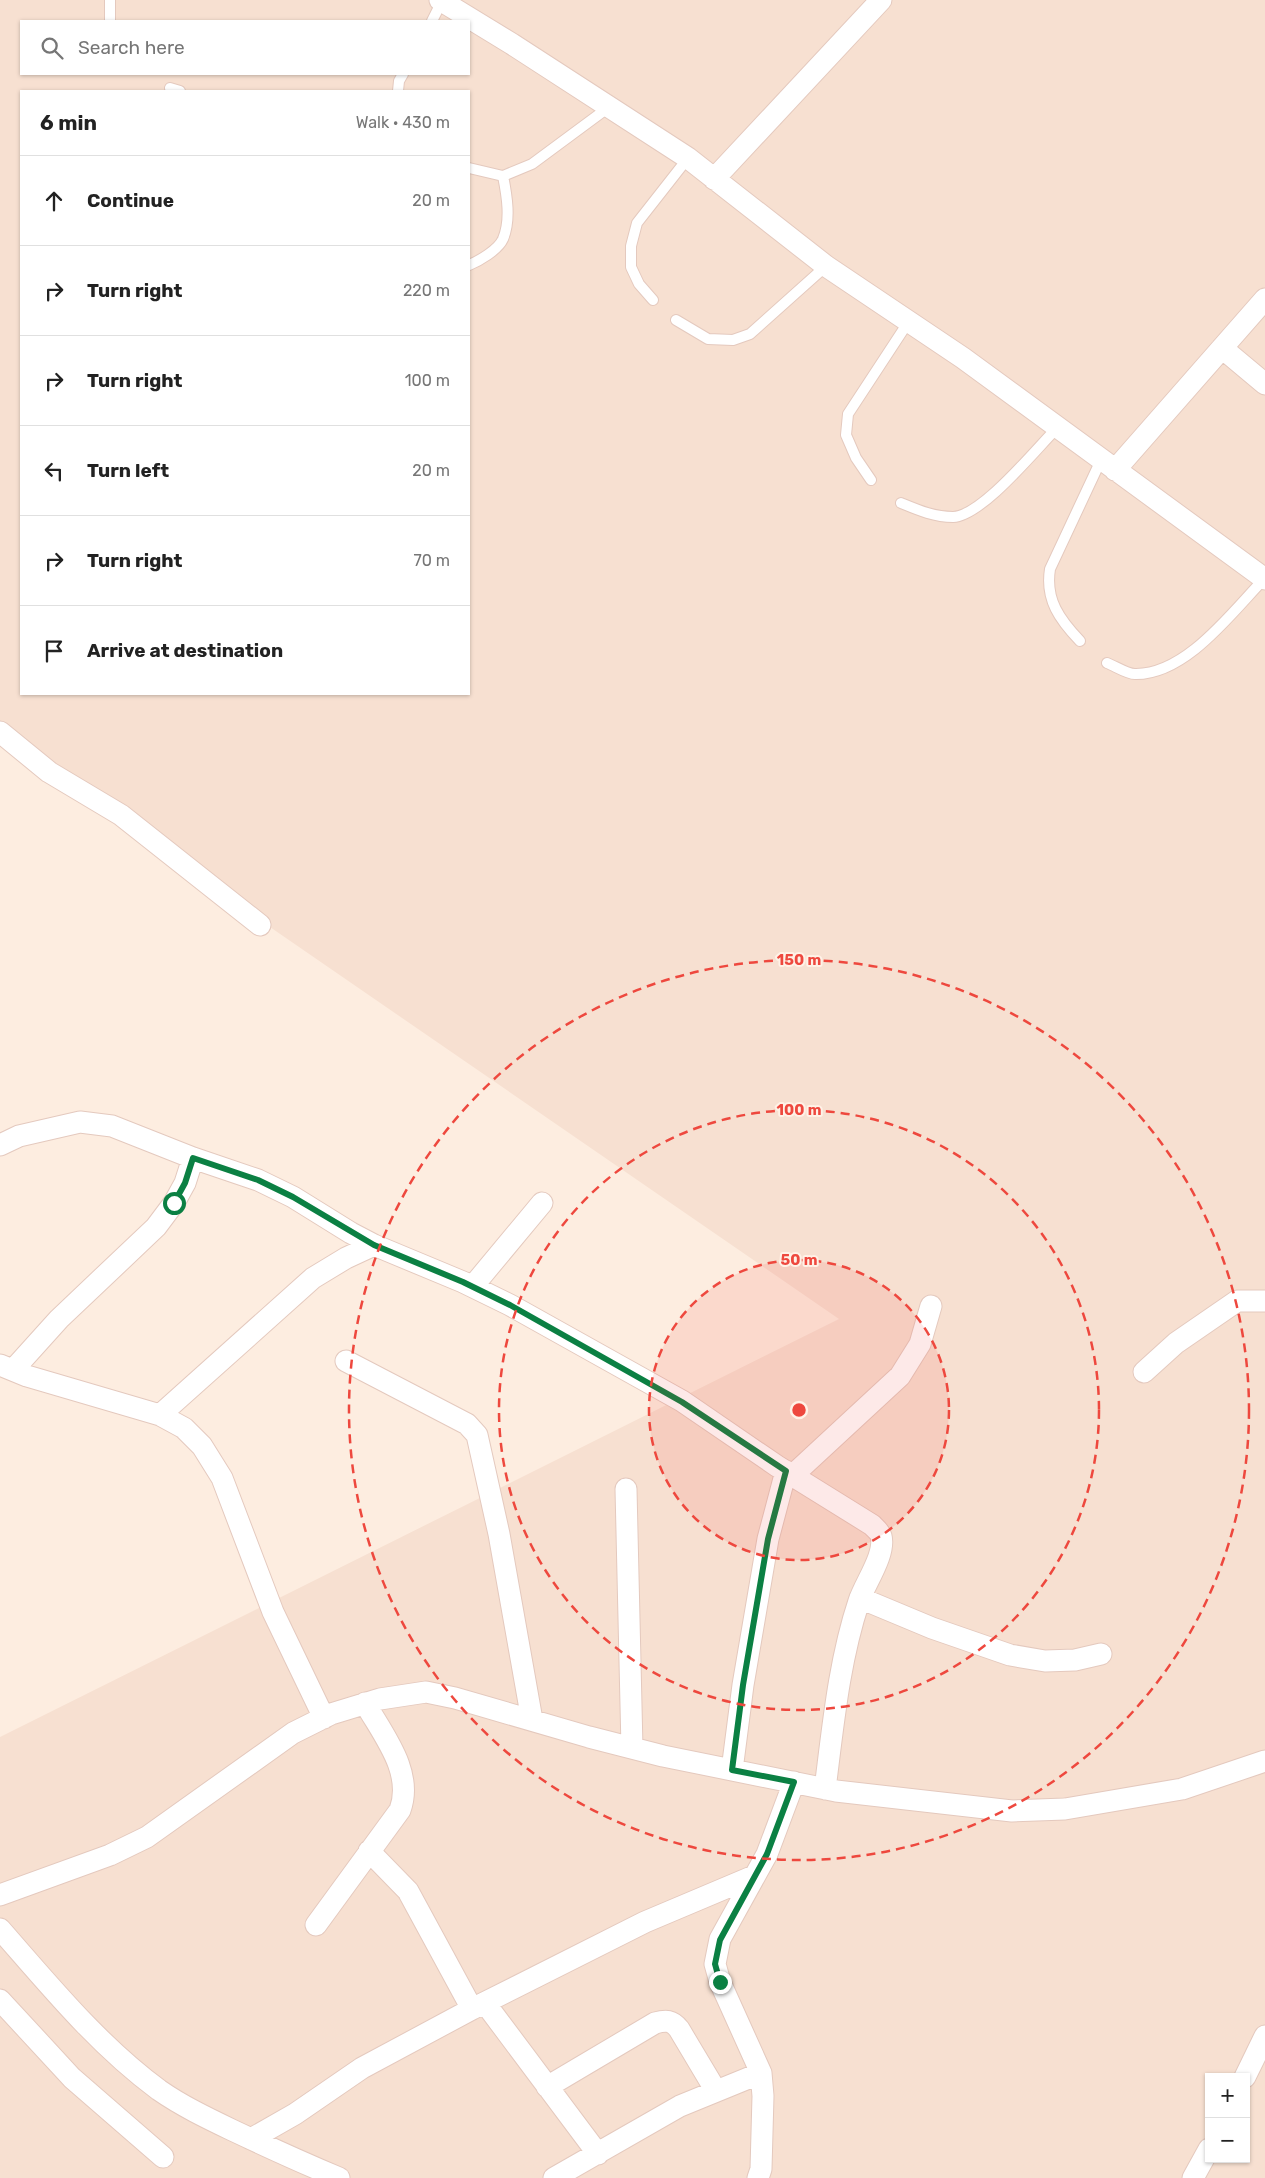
<!DOCTYPE html>
<html lang="en">
<head>
<meta charset="utf-8">
<style>
  :root { --surface:#fff; --page:#f2f2f2; --text:#222; --muted:#767676; --line:#e0e0e0 }
  body { margin:0; font-family:Rubik,sans-serif; background:var(--page); color:var(--text) }
  .controls { position:absolute; right:15px; bottom:15px; display:grid; overflow:hidden; border-radius:0px; box-shadow:0 1px 4px #0004 }
  .controls button { width:45px; height:45px; display:grid; place-items:center; padding:0; border:0; border-bottom:1px solid var(--line); background:var(--surface); color:var(--text); font:25px sans-serif }
  .stop { position:absolute; width:15px; height:15px; margin:-11px; border:4px solid #0b8043; border-radius:50%; background:#fff }
  .stop.end { background:#0b8043; border-color:#fff; box-shadow:0 1px 5px #0008 }
  .list { margin:0; padding:0; list-style:none }
  h2 { display:flex; justify-content:space-between; align-items:center; height:65px; margin:0; padding:0 20px; font-size:21px }
  h2 small { font-size:16px; font-weight:400; color:var(--muted) }
  .list li { display:grid; grid-template-columns:32px 1fr auto; gap:15px; align-items:center; box-sizing:border-box; height:90px; padding:0 20px; border-top:1px solid var(--line) }
  .list b { display:block; font-size:19px; white-space:nowrap }
  .list em { font-size:16px; font-style:normal; color:var(--muted) }
  .icon { flex:none; width:28px; height:28px; fill:none; stroke:currentColor; stroke-width:2; stroke-linecap:round; stroke-linejoin:round }
  .map { position:relative; flex:none; width:1265px; height:2178px; overflow:hidden }
  .search { position:absolute; background:var(--surface); box-shadow:0 1px 4px #0004; left:20px; top:20px; width:450px; height:55px; display:flex; align-items:center; gap:12px; box-sizing:border-box; padding:0 18px; border-radius:0px; color:var(--muted); font-size:19px }
  .panel { position:absolute; background:var(--surface); box-shadow:0 1px 4px #0004; left:20px; top:90px; width:450px; height:605px; border-radius:0px }
  .map>svg:first-child { display:block }
  .residential { fill:#f7e0d1; fill-rule:evenodd }
  .lines { fill:none; stroke-linecap:round; stroke-linejoin:round }
  .service-casing { stroke:#e4c9be; stroke-width:12 }
  .minor-casing { stroke:#e4c9be; stroke-width:23 }
  .service { stroke:#fff; stroke-width:10 }
  .minor { stroke:#fff; stroke-width:21 }
  .route { stroke:#0b8043; stroke-width:6 }
  .ring { fill:none; stroke:#ee483e; stroke-width:2.5; stroke-dasharray:9 6 }
  .centre { fill:#ee483e; stroke:#fff2e7; stroke-width:2.5 }
  .ring-label { font-size:15px; text-anchor:middle; font-weight:bold; fill:#ee483e; stroke:#fff2e7; stroke-width:4; stroke-linejoin:round; paint-order:stroke }
</style>
</head>
<body>
<div class="map">
<svg width="1265" height="2178" viewBox="0 0 1265 2178">
  <rect width="100%" height="100%" fill="#fdede0"/>
  <path class="residential" d="M 0,0 L 1265,0 L 1265,2178 L 0,2178 L 0,1737 L 839,1319 L 0,741 ZM 21,21 L 469,21 L 469,74 L 21,74 ZM 21,91 L 469,91 L 469,694 L 21,694 ZM 1209,2077 L 1246,2077 L 1246,2159 L 1209,2159 Z"/>
  <g class="lines">
    <g class="service-casing">
      <path id="service" d="M 110,21 L 110,0
        M 432,21 L 442,1
        M 170,88 L 180,91
        M 398,91 L 399,81 L 403,74
        M 469,168 L 503,176 L 532,164 L 609,107
        M 469,265 C 479,261 498,250 503,239 C 511,220 507,196 503,176
        M 653,300 L 639,284 L 631,267 L 631,246 L 637,223 L 688,158
        M 676,320 L 708,339 L 733,340 L 750,334 L 826,266
        M 871,480 L 856,458 L 846,435 L 848,414 L 909,321
        M 901,503 C 918,510 934,517 953,517 C 982,516 1036,449 1057,428
        M 1080,641 C 1060,620 1045,600 1050,569 L 1101,460
        M 1107,663 C 1115,666 1127,674 1135,674 C 1186,675 1232,612 1265,578"/>
    </g>
    <g class="minor-casing">
      <path id="minor" d="M 440,0 L 512,44 L 688,158 L 826,266 L 963,358 L 1265,579
        M 714,179 L 881,0
        M 1222,348 L 1265,384
        M 1115,470 L 1265,299
        M 0,732 L 49,772 L 121,815 L 260,925
        M 0,1145 L 19,1136 L 80,1122 L 112,1126 L 193,1158 L 258,1180 L 293,1197 L 351,1233 L 374,1245 L 463,1282 L 510,1305 L 682,1401 L 777,1466 L 872,1525 C 875,1528 880,1532 881,1536 C 886,1554 865,1583 859,1601 C 839,1661 833,1726 825,1789
        M 473,1286 L 542,1203
        M 346,1361 L 467,1424 L 477,1435 L 499,1534 L 532,1720
        M 0,1365 L 27,1376 L 160,1415 L 184,1428 L 202,1446 L 222,1478 L 273,1612 L 324,1718
        M 13,1370 L 59,1319 L 156,1227 L 174,1203 L 185,1183 L 193,1158
        M 1144,1372 L 1176,1343 L 1237,1301 L 1265,1301
        M 160,1415 L 313,1278 L 346,1258 L 374,1245
        M 793,1475 L 900,1376 L 920,1344 L 931,1306
        M 626,1489 L 632,1748
        M 860,1598 L 932,1628 L 1010,1655 L 1045,1661 L 1075,1660 L 1101,1654
        M 732,1770 L 743,1685 L 768,1539 L 786,1471
        M 369,1851 L 408,1891 L 472,2009
        M 0,1895 L 110,1855 L 147,1837 L 293,1733 L 331,1714 L 380,1699 L 426,1692 L 455,1698 L 589,1737 L 663,1756 L 836,1791 L 1012,1811 L 1065,1809 L 1182,1789 L 1265,1761
        M 316,1925 L 400,1810 C 414,1772 383,1735 365,1703
        M 0,1929 C 50,1986 98,2045 159,2090 C 182,2106 207,2118 232,2130 C 268,2147 303,2163 339,2178
        M 0,2000 L 72,2078 L 163,2157
        M 485,2003 L 598,2154
        M 1245,2077 L 1265,2036
        M 547,2087 L 655,2023 C 666,2020 672,2020 679,2029 L 716,2091
        M 251,2139 L 295,2114 L 362,2068 L 472,2009 L 645,1922 L 754,1876
        M 554,2178 L 680,2106 L 761,2073
        M 758,2178 L 761,2169 L 763,2096 L 761,2073 L 720,1982 L 715,1964 L 720,1939 L 767,1854 L 794,1782
        M 1193,2178 L 1209,2149"/>
    </g>
    <use href="#service" class="service"/>
    <use href="#minor" class="minor"/>
  </g>
  <g class="lines">
    <path class="route" d="M 174,1203 L 185,1183 L 193,1158 L 258,1180 L 293,1197 L 374,1245 L 463,1282 L 510,1305 L 682,1402 L 786,1471 L 768,1539 L 743,1685 L 732,1770 L 794,1782 L 767,1854 L 720,1940 L 715,1964 L 720,1982"/>
  </g>
  <circle cx="799" cy="1410" r="150" fill="#ee483e" fill-opacity=".12"/>
  <g class="ring">
    <circle cx="799" cy="1410" r="150"/>
    <circle cx="799" cy="1410" r="300"/>
    <circle cx="799" cy="1410" r="450"/>
  </g>
  <circle cx="799" cy="1410" r="8" class="centre"/>
  <g class="ring-label">
    <text x="799" y="965">150 m</text>
    <text x="799" y="1115">100 m</text>
    <text x="799" y="1265">50 m</text>
  </g>
</svg>
<div class="controls">
<button>+</button>
<button>−</button>
</div>
<div class="stop" style="left:174px;top:1203px"></div>
<div class="stop end" style="left:720px;top:1982px"></div>
<div class="search"><svg class="icon" aria-label="search" viewBox="0 0 24 24"><circle cx="10" cy="10" r="6"/><path d="M15 15l6 6"/></svg>Search here</div>
<section class="panel">
<h2>6 min<small>Walk · 430 m</small></h2>
<ul class="list">
<li><svg class="icon" aria-label="ahead" viewBox="0 0 24 24"><path d="M12 20V5M6 11l6-6 6 6"/></svg><div><b>Continue</b></div><em>20 m</em></li>
<li><svg class="icon" aria-label="right" viewBox="0 0 24 24"><path d="M7 20v-9h11M14 6l5 5-5 5"/></svg><div><b>Turn right</b></div><em>220 m</em></li>
<li><svg class="icon" aria-label="right" viewBox="0 0 24 24"><path d="M7 20v-9h11M14 6l5 5-5 5"/></svg><div><b>Turn right</b></div><em>100 m</em></li>
<li><svg class="icon" aria-label="left" viewBox="0 0 24 24"><path d="M17 20v-9H6M10 6l-5 5 5 5"/></svg><div><b>Turn left</b></div><em>20 m</em></li>
<li><svg class="icon" aria-label="right" viewBox="0 0 24 24"><path d="M7 20v-9h11M14 6l5 5-5 5"/></svg><div><b>Turn right</b></div><em>70 m</em></li>
<li><svg class="icon" aria-label="arrive" viewBox="0 0 24 24"><path d="M6 21V4h12l-3 4 3 4H6"/></svg><div><b>Arrive at destination</b></div></li>
</ul>
</section>
</div>
</body>
</html>
